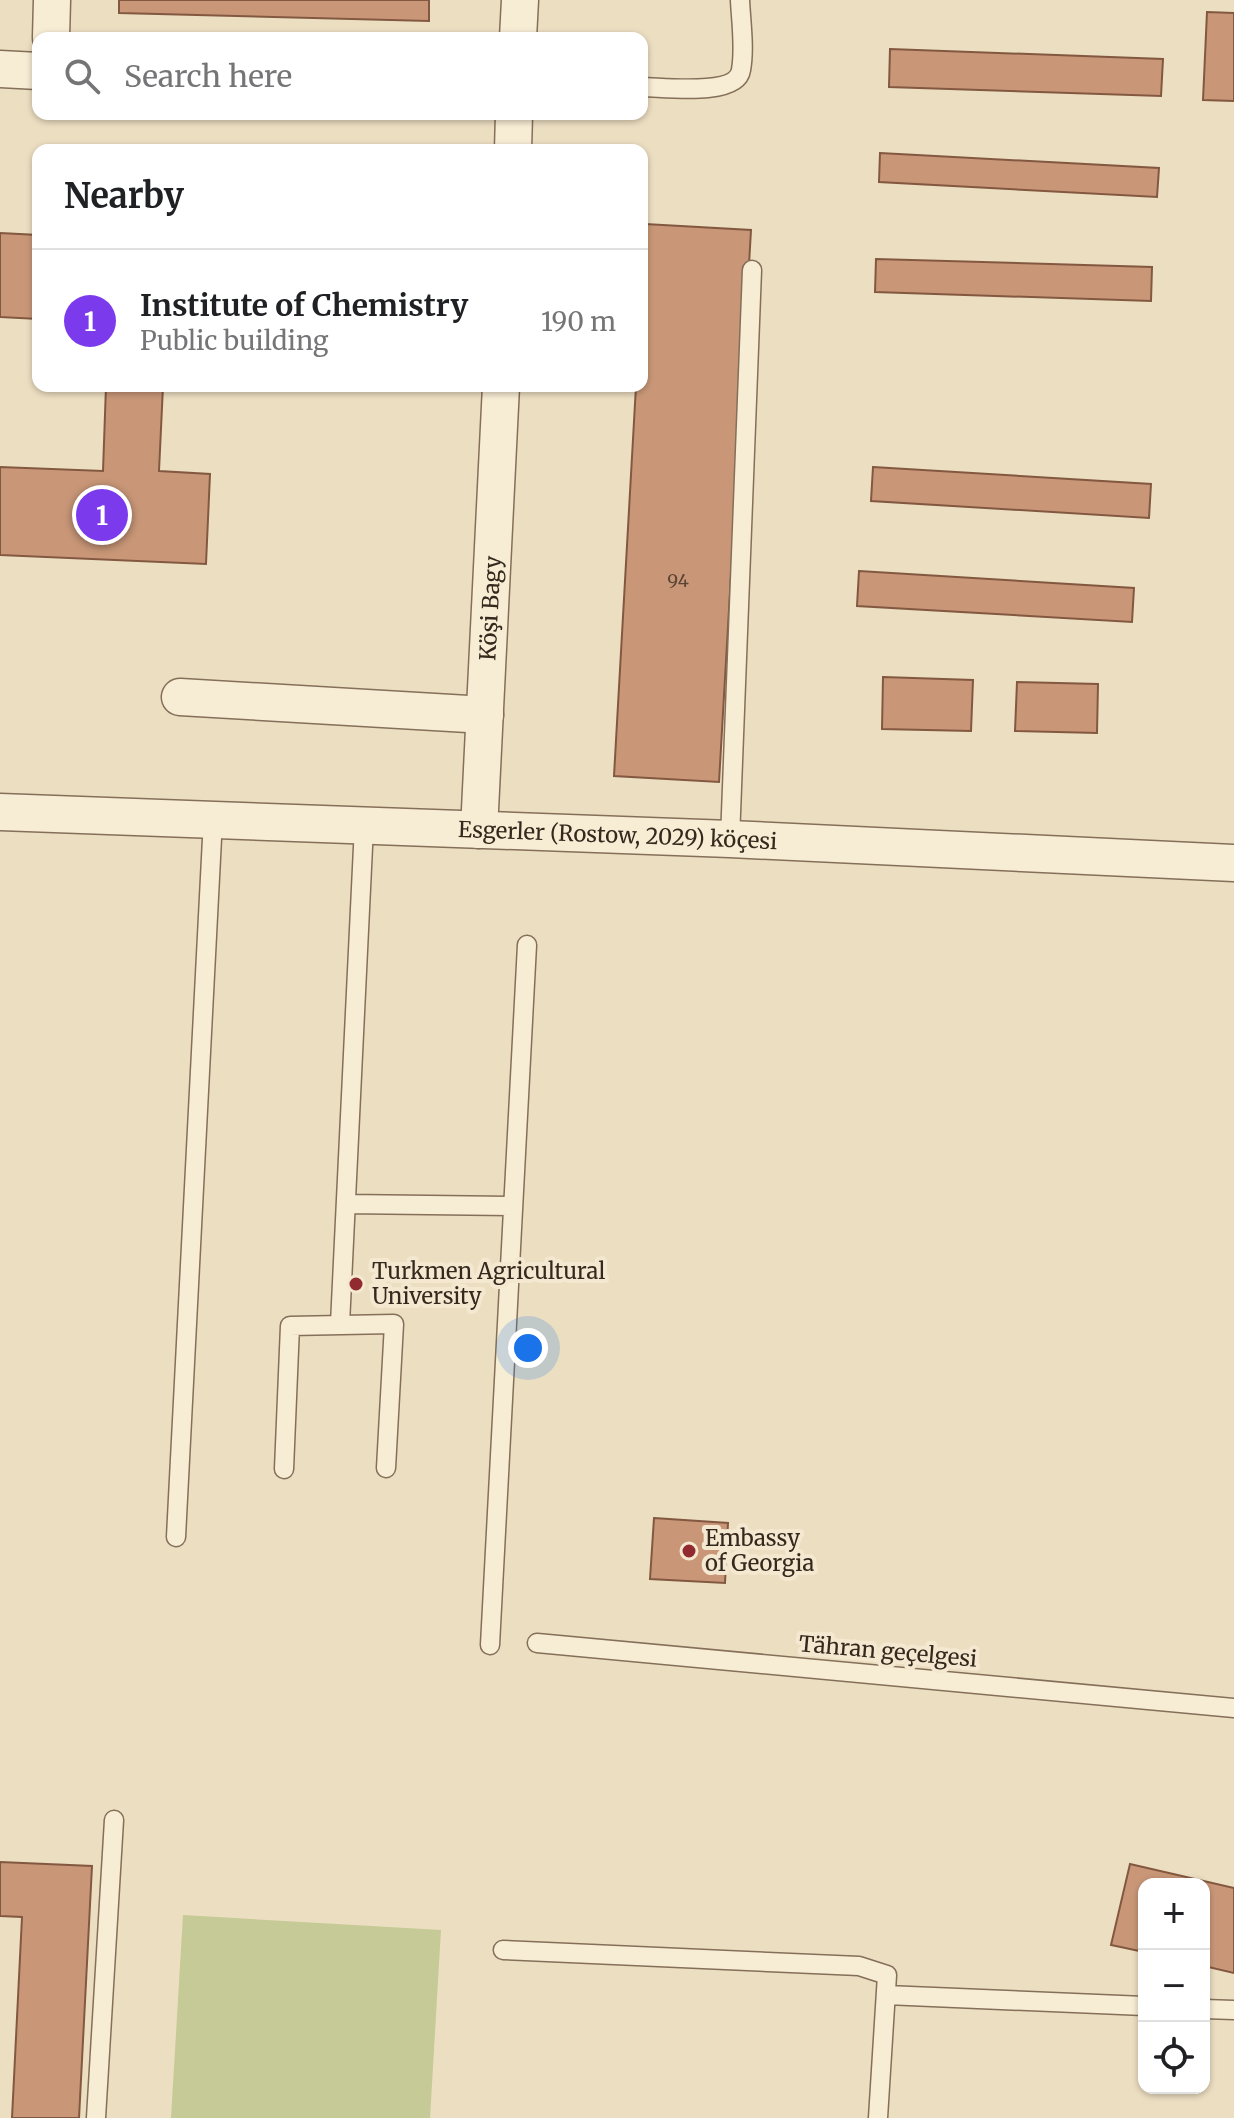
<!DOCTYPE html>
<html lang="en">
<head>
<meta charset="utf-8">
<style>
  :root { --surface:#fff; --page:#f6f6f6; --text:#202124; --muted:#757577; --line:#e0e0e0; --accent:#7c3aed }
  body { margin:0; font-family:Merriweather,serif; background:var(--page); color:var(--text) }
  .controls { position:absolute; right:24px; bottom:24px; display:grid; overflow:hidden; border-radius:16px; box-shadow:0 2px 6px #0004 }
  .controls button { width:72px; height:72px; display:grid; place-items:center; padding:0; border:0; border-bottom:2px solid var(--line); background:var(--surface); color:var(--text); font:40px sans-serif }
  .you { position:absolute; left:528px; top:1348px; width:28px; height:28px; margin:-20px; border:6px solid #fff; border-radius:50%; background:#1a73e8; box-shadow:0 0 0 12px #1a73e833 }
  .badge { display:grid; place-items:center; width:52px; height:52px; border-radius:50%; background:var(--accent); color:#fff; font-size:26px; font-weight:700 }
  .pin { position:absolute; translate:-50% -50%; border:4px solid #fff; box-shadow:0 2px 8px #0006 }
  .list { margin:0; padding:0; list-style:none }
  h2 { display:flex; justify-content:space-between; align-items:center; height:104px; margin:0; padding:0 32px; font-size:34px }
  h2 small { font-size:26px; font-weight:400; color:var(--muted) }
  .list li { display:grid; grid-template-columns:52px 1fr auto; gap:24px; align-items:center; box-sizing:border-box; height:144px; padding:0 32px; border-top:2px solid var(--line) }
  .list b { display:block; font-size:30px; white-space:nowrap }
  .list p { margin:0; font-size:26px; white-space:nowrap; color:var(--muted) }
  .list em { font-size:26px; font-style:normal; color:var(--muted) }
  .icon { flex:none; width:44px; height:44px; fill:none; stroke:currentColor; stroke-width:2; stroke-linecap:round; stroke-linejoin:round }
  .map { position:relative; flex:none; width:1234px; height:2118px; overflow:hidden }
  .search { position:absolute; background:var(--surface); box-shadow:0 2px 6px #0004; left:32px; top:32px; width:616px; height:88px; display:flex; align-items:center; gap:20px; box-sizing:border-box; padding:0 28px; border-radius:16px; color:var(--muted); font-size:30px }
  .panel { position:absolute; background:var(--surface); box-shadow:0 2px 6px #0004; left:32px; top:144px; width:616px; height:248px; border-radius:16px }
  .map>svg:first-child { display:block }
  .green { fill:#c6ca96 }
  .building { fill:#c99778; stroke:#835840; stroke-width:2 }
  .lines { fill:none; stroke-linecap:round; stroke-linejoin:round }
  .lane-casing { stroke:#856f59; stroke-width:21 }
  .street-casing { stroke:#856f59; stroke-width:39 }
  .lane { stroke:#f7ecd4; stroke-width:18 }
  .street { stroke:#f7ecd4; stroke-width:36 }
  .poi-dot { fill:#922b30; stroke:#f4e8d1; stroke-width:3 }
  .labels { text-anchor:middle; stroke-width:8; stroke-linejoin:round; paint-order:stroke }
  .number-label { font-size:18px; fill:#5a4434 }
  .street-label { font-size:22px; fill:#35281d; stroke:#f4e8d1 }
  .poi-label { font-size:22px; fill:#35281d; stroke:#f4e8d1; text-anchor:start }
</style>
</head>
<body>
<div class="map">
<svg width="1234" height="2118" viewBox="0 0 1234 2118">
  <rect width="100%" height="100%" fill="#ecdec1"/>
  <path class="green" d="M 183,1915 L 441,1930 L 430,2118 L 171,2118 Z"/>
  <path class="building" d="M 119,0 L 429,0 L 429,21 L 119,13 Z
    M 1207,12 L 1234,13 L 1234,101 L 1203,100 Z
    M 890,49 L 1163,59 L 1161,96 L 889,87 Z
    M 880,153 L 1159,168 L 1157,197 L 879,182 Z
    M 645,224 L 751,230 L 719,782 L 614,776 L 636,386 L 642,386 L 642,280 Z
    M 0,233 L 38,235 L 38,319 L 0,317 Z
    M 876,259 L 1152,267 L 1151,301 L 875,292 Z
    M 106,386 L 163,386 L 159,471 L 210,474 L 206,564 L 0,555 L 0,467 L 103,471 Z
    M 873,467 L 1151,484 L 1149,518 L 871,501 Z
    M 859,571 L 1134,588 L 1132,622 L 857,606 Z
    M 883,677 L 973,680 L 971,731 L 882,729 Z
    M 1017,682 L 1098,684 L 1097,733 L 1015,731 Z
    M 654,1518 L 728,1523 L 725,1583 L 650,1579 Z
    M 0,1862 L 92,1866 L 79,2118 L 12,2118 L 22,1917 L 0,1916 Z
    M 1130,1864 L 1234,1888 L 1234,1973 L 1204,1966 L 1204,1884 L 1144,1884 L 1144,1952 L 1111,1945 Z"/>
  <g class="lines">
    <g class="lane-casing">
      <path id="lane" d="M 642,87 C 664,87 737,97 741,70 C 745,48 741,22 740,0
        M 730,839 L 752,270
        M 346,1204 L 512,1206
        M 340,1324 L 364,826
        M 284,1469 L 290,1326 L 394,1324 L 386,1468
        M 176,1537 L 213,819
        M 537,1643 L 1234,1708
        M 490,1645 L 527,945
        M 503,1950 L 859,1966 L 887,1975 L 878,2118
        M 886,1995 L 1144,2006
        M 1204,2009 L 1234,2010
        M 96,2118 L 114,1820"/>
    </g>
    <g class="street-casing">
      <g id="street">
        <path d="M 51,38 L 52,0"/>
        <path d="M 518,38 L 520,0"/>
        <path d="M 0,69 L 38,71"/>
        <path d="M 513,150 L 514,114"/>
        <path d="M 180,697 L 485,715"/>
        <path id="s1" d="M 0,812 L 730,839 L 1234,863"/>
        <path id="s2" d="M 479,830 L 501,386"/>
      </g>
    </g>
    <use href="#lane" class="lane"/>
    <use href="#street" class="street"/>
  </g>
  <g class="poi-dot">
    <circle cx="356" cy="1284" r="8"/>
    <circle cx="689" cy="1551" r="8"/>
  </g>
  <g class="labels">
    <g class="number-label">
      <text x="678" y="587">94</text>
    </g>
    <g class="street-label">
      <text dy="8" stroke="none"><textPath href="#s2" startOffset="222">Köşi Bagy</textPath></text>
      <text dy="8" stroke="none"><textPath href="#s1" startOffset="618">Esgerler (Rostow, 2029) köçesi</textPath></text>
      <text transform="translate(888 1651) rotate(5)" y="8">Tähran geçelgesi</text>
    </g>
    <g class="poi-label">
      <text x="372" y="1279">Turkmen Agricultural<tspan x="372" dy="25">University</tspan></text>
      <text x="705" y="1546">Embassy<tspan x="705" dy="25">of Georgia</tspan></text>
    </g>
  </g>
</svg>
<div class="controls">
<button>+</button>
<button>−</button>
<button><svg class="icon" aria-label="locate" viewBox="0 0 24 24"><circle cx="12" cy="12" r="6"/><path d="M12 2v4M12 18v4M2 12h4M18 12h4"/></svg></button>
</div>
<div class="you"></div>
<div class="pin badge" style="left:102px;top:515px">1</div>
<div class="search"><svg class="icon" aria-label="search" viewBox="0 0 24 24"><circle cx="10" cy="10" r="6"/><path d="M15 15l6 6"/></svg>Search here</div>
<section class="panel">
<h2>Nearby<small></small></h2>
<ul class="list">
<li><span class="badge">1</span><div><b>Institute of Chemistry</b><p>Public building</p></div><em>190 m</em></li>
</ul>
</section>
</div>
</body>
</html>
